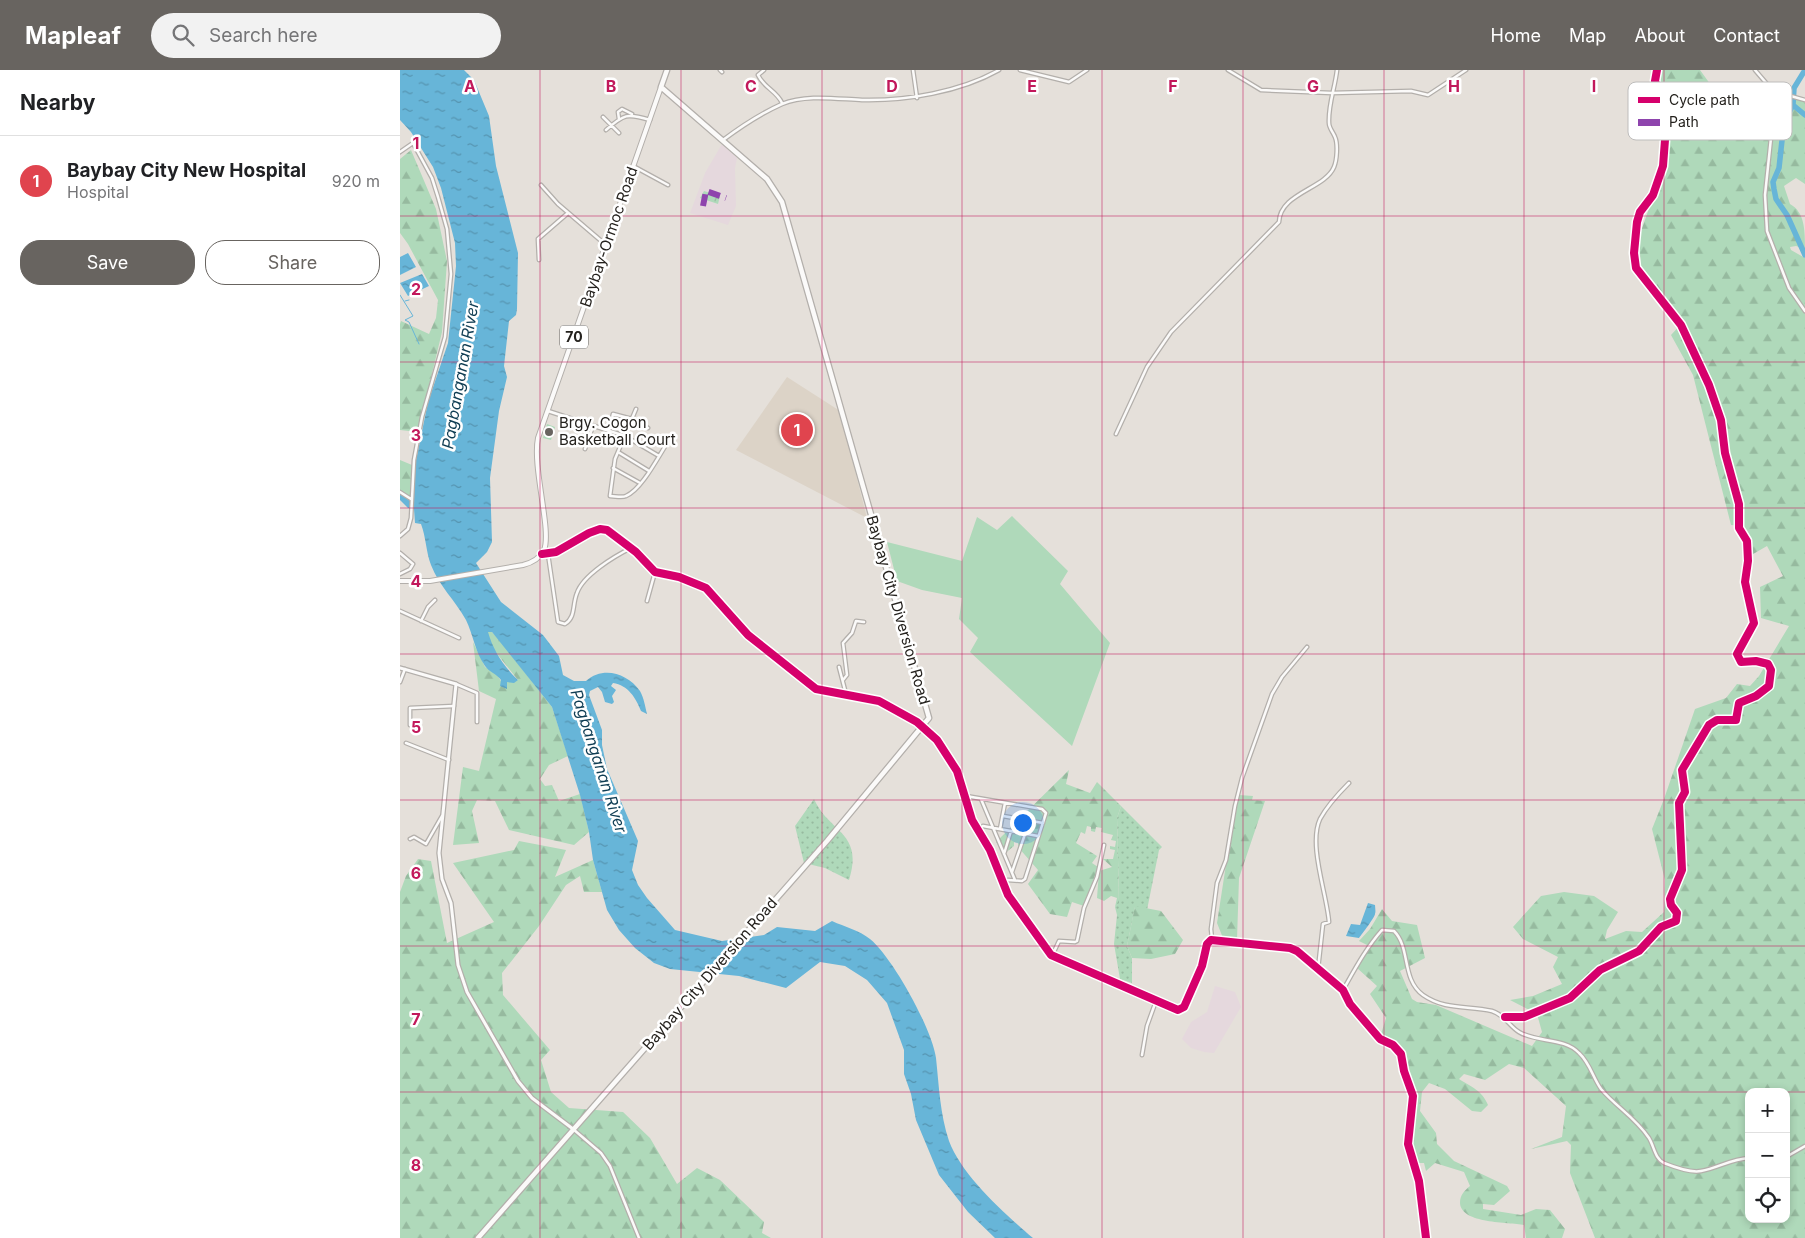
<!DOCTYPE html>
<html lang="en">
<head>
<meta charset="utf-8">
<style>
  :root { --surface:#fff; --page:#f2f2f2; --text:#202124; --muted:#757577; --line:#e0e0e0; --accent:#686460 }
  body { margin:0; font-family:Inter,sans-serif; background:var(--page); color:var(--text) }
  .controls { position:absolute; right:15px; bottom:15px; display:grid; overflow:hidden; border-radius:10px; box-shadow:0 2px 8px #0003 }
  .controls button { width:45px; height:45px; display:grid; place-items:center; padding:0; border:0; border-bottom:1px solid var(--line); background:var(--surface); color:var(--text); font:25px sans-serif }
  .you { position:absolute; left:622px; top:752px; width:18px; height:18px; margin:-12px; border:4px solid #fff; border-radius:50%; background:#1a73e8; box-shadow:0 0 0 8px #1a73e833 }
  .badge { display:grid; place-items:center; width:32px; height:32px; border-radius:50%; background:var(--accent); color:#fff; font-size:16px; font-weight:700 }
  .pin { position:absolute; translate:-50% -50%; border:2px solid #fff; box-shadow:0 1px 5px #0006 }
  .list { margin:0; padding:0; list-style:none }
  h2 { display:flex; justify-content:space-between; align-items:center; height:65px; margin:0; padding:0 20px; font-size:21px }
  h2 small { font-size:16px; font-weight:400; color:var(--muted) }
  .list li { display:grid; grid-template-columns:32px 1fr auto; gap:15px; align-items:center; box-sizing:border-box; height:90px; padding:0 20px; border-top:1px solid var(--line) }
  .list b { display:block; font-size:19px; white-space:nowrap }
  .list p { margin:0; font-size:16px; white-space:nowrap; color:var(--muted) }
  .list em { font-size:16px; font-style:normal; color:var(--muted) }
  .actions { display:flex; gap:10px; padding:15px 20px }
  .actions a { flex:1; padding:11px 0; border:1px solid var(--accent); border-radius:20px; text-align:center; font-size:18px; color:var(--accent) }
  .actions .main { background:var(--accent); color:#fff }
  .icon { flex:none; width:28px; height:28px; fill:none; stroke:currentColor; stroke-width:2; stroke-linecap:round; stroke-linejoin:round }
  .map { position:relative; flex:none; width:1405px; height:1168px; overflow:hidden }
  header { display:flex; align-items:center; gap:30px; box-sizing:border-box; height:70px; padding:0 25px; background:var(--accent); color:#fff }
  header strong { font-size:24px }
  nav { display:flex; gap:28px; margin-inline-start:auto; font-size:18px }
  .search { width:350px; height:45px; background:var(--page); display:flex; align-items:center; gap:12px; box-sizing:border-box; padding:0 18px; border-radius:28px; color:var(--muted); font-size:19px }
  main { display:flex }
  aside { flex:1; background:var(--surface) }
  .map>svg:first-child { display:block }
  .education { fill:#e5d8dd }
  .built { fill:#dcd3c7 }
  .grass { fill:url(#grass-dots) }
  .forest { fill:url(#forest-firs); fill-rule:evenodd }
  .park { fill:url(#park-crowns) }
  .pitch { fill:#afd9ba }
  .water { fill:url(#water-ripples) }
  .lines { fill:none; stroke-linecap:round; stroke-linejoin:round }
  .stream { stroke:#67b5d8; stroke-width:1 }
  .river { stroke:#67b5d8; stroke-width:5.5 }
  .minor-casing { stroke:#b3afab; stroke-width:5 }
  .tertiary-casing { stroke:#b3afab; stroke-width:5.5 }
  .primary-casing { stroke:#b3afab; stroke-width:6 }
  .trunk-casing { stroke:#b3afab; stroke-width:7 }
  .minor { stroke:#fbfaf9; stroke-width:2.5 }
  .tertiary { stroke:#fbfaf9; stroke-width:3 }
  .primary { stroke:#fbfaf9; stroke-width:4 }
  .trunk { stroke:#fbfaf9; stroke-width:4.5 }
  .quiet { stroke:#8e44ad; stroke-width:6; stroke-dasharray:12 6; stroke-linecap:butt }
  .cycleway-casing { stroke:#fff; stroke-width:11 }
  .cycleway { stroke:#d6006c; stroke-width:8 }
  .grid { fill:none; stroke:#c2185b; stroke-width:1; stroke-opacity:0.55 }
  .poi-dot { fill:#686460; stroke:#fff; stroke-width:2 }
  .labels { text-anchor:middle; stroke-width:5; stroke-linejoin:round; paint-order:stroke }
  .shield { fill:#fff; stroke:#666462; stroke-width:1 }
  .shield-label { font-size:14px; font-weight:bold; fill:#25221e }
  .street-label { font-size:15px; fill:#25221e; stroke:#fff }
  .poi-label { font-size:15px; fill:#25221e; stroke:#fff; text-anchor:start }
  .water-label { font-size:16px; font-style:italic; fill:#0f3d53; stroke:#fff }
  .key { fill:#fff; stroke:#bebdbc; stroke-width:1 }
  .key-label { font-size:14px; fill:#25221e }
  .grid-label { font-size:16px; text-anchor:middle; font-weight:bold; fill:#c2185b; stroke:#fff; stroke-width:5; stroke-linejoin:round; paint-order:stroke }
</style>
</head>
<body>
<header>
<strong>Mapleaf</strong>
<div class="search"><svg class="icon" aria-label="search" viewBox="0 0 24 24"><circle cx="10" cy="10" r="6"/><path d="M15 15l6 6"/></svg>Search here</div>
<nav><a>Home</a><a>Map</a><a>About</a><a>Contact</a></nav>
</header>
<main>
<aside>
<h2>Nearby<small></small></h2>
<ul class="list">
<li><span class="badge" style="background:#e0444e">1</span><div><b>Baybay City New Hospital</b><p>Hospital</p></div><em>920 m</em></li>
</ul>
<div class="actions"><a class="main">Save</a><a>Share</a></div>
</aside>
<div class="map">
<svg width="1405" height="1168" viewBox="0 0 1405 1168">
  <defs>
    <pattern id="grass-dots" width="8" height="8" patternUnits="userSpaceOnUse" patternTransform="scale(1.25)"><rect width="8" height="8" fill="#afd9ba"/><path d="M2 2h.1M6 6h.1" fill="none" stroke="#96ba9f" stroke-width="1.8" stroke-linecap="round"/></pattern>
    <pattern id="forest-firs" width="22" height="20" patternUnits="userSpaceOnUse" patternTransform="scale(1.25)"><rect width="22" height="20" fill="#afd9ba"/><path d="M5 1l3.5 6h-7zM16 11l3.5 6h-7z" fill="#96ba9f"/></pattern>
    <pattern id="park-crowns" width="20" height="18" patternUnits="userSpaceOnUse" patternTransform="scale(1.25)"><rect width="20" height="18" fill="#afd9ba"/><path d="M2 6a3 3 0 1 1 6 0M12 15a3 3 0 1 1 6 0" fill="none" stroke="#96ba9f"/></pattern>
    <pattern id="water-ripples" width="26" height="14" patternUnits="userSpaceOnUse" patternTransform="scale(1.25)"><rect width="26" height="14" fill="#67b5d8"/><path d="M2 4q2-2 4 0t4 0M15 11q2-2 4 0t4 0" fill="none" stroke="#5593af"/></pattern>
  </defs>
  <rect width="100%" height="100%" fill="#e5e0da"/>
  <path class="education" d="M 322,74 L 337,88 L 335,98 L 336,136 L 328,155 L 290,143 L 305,103 Z
    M 815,916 L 835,922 L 841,937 L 814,983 L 804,982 L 791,978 L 782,969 L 791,952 L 807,942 Z"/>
  <path class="built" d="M 387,307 L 440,341 L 467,448 L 336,380 Z"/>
  <path class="grass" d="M 414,729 C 429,763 464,762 449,810 L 425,798 L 404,793 L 395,756 Z
    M 721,736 L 762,777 L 759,780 L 747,840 L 735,837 L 727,876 L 732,888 L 732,913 L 720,909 L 714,874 L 717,845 L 715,837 L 719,832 L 717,748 Z"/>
  <path class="forest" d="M 1253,0 L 1300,0 L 1313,18 L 1342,42 L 1376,46 L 1376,25 L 1405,31 L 1405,114 L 1396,108 L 1384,116 L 1390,134 C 1405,142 1405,161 1405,179 L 1396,176 L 1390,177 L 1391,180 L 1405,188 L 1405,1168 L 1195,1168 L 1170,1103 L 1171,1075 L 1167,1071 L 1131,1079 L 1162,1067 L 1166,1036 L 1124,998 L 1109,994 L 1085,1010 L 1064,1004 L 1059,1009 C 1071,1017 1082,1020 1088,1035 L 1081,1042 L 1072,1041 L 1045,1019 L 1029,1013 L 1022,1022 L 1020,1041 L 1036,1063 L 1037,1074 L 1054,1091 L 1107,1116 L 1110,1121 L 1094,1135 L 1083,1134 L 1083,1139 L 1121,1145 L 1136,1139 L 1150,1140 L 1165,1159 L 1162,1168 L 1126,1168 L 1124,1155 C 1109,1152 1061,1154 1060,1133 C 1060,1125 1064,1121 1070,1116 L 1064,1102 L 1035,1093 L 1026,1101 L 1024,1093 L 1018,1093 L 1010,1074 L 1013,1021 L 1005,989 L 997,975 L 980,967 L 986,948 L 970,924 L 977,916 L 957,898 L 967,875 L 959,871 L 970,859 L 982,839 L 992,851 L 1017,855 L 1025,888 L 1000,901 L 1012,929 L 1017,932 L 1036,935 L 1132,976 L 1142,962 L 1137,944 L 1110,930 L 1133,926 L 1162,914 L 1153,897 L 1158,887 L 1123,869 L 1113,857 L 1141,826 L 1164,822 L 1194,826 L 1218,842 L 1207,860 L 1205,869 L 1226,861 L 1242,862 L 1264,842 L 1265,810 L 1252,759 L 1264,729 L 1295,639 L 1326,628 L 1337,614 L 1350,616 L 1359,606 L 1389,556 L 1361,548 L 1360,517 L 1383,506 L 1367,476 L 1348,487 L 1342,456 L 1331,455 L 1293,305 L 1271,265 L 1283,252 L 1241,198 L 1239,167 L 1260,107 L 1263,62 L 1263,37 L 1250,9 ZM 1349,1022 L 1386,1022 L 1386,1149 L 1349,1149 Z
    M 11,80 L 36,139 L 47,191 L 42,262 L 18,362 L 0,360 L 0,254 L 1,251 L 29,264 L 36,248 L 38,230 L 8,174 L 0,163 L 0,89 Z
    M 0,390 L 12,395 L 10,427 L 0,420 Z
    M 87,562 L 92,562 L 101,572 L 152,637 L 168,686 L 149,695 L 140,709 L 145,716 L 152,715 L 159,731 L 180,724 L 189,762 L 174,775 L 109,760 L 95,731 L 77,730 L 72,741 L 79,773 L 53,775 L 63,697 L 79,701 L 96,629 L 79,621 L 73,572 L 85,597 L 96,603 L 101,611 L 118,610 L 90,575 Z
    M 669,700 L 666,714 L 690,723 L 697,712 L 721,736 L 717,748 L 719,833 L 715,837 L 717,828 L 711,826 L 704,831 L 697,828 L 699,801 L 712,797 L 703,789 L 713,789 L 715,780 L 710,779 L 710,776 L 715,777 L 716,771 L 711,770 L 713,765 L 701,762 L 702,758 L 696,757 L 695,762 L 691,761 L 691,757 L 687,756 L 685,764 L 681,762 L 676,773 L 697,786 L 692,793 L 698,797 L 684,836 L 672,832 L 667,847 L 650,844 L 628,814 L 638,800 L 618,777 L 618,773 L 614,772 L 614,776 L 604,784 L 596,772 Z
    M 839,725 L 853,726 L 852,730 L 865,731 L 839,808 L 837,870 L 823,868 L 817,853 L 835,736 Z
    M 119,771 L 166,780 L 155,807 L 193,790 L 202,822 L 184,822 L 180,806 L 166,815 L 139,856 L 102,903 L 103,925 L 150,980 L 141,990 L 151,1022 L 169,1038 L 223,1042 L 250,1068 L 277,1114 L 297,1098 L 320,1110 L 364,1152 L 362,1163 L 371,1168 L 0,1168 L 0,822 L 6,806 L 18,789 L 31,791 L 47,873 L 94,852 L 53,793 L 114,780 Z
    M 735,836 L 761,841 L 783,870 L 775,884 L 751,889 L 732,888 L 727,876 Z"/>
  <path class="park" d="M 304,121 L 320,126 L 318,134 L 300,128 Z"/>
  <path class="pitch" d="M 147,354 L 155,357 L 151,370 L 143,368 Z
    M 612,446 L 668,501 L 660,514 L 710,573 L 672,676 L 570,582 L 578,568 L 559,549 L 562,528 L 522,520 L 497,511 L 487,472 L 562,491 L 577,447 L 597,460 Z"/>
  <path class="water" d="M 0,0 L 64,0 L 74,10 L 89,46 L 96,96 L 118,183 L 117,239 L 116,245 L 109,251 L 104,296 L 107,307 L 99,341 L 90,408 L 92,472 L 87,482 L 76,493 L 101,532 L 143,565 L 159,586 L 163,605 L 174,611 L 186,611 C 203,596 227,603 240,621 C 244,628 245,636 247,644 L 241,641 C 236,628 228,615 213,613 L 211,616 L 216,620 L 212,626 L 214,632 L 212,634 L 205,632 L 202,622 L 198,617 L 190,621 L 189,625 L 202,660 L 202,675 L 207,699 L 238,771 L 232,800 L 238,815 L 247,828 L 275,860 L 322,871 L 364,865 L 377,857 L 415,861 L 432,851 C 445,857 459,860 470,869 C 493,888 532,959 536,988 C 539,1016 540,1044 549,1071 C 562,1106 605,1144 633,1168 L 595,1168 L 568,1142 L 539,1105 L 516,1050 L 511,1024 L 504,1004 L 504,980 L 487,933 L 467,910 L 445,896 L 420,892 L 386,918 L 339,906 L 270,899 L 254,893 L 235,878 L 219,860 L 207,840 L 193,790 L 189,762 L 180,725 L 152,637 L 92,562 L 88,562 C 93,580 104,597 118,610 L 114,613 L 107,612 L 107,619 L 100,616 L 101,610 C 97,604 89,602 85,596 C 75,582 73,564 66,550 C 55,530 39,516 31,495 C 26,482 26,467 21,454 L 15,453 L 14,439 L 8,438 L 0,430 L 0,423 L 10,431 L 13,431 L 15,395 L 28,332 L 48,273 L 56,196 L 55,173 L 41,118 L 33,97 L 11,62 L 0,50 Z
    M 8,183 L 16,197 L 0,205 L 0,187 Z
    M 22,204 L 29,216 L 8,226 L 0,213 Z
    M 968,833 L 975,835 C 975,838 976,841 975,844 C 975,847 962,864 959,868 L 946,866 L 951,854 L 960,855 Z"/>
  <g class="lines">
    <path class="stream" d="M 0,225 L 13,246 L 5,250 L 9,252 L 19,274
      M 5,231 L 9,230"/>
    <path class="river" d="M 1405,0 L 1394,18 L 1393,35 L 1405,45
      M 1393,35 L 1384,52 L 1379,98 L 1373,112 L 1374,119 L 1376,129 L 1387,145 L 1405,185"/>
    <g class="minor-casing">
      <path id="minor" d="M 320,0 L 322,2
        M 364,0 L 358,5 C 364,18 377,21 382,33
        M 513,0 L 517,28
        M 620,0 L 669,12 L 687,0
        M 828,0 L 861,20 L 932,23 L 1011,21 L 1028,25 L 1066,0
        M 1355,0 L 1373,21 L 1405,30
        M 1373,21 L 1375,30 L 1365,125 L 1367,161 L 1389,218 L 1405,241
        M 203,47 L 219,63
        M 219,49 L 218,42 L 222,39 L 232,44
        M 206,60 C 224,44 227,43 250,50
        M 323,70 C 339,58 364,42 382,34 C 406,24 437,29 462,30 C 506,31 560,22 599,0
        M 0,82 L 13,73 L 32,108 L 38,127 L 47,159 L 51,204 L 45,267 L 22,347 L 14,390 L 11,448 L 8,459 L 0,466
        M 233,96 L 268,115
        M 141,115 L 158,134 L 206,175
        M 139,190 L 138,169 L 168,143
        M 236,339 L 215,389 L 210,426 C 215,426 222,428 226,426 C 241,420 257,389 266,375
        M 148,341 L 225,366 L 259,386
        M 209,361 L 213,344 L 232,349 L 248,358
        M 716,364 L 747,297 L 771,262 L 879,152 C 880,123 925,119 934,97 C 937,90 938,74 935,67 C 933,62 929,58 929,53 C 928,35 935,18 937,0
        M 185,379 L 193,356
        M 218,382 L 249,401
        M 213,398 L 240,413
        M 0,422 L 11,429
        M 0,483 L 13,494 L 10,499 L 0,504
        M 148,484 L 158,552 L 165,554 C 176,547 172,535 177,523 C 183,505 215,486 231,478
        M 247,531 L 255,502
        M 0,541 L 59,568
        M 21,551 L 28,537 L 35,530
        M 439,597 L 446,624
        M 443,610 L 447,605 L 443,573 L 452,563 L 456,551 L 464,552
        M 0,612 L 5,599
        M 56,614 L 77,623 L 77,652
        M 19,655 L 10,655 L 10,638 L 54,636
        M 6,673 L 49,690
        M 566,726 L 642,739 L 646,743 L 625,809 L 622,811 L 608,810
        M 581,729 L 615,810
        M 603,746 L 643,753
        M 583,756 L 638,766
        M 600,759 L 605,733
        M 10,769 L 14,767 L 26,774 L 42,746
        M 604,784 L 611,761
        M 612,802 L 625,764
        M 812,869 L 811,859 L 817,813 L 826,790 L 835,736 L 842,708 L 872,624 L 882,607 L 907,577
        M 652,886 L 659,871 L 675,872 L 677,871 L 684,838 L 697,807 L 704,775
        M 918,899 L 923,854 L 929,852 C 927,824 908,775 920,749 C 927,736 939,723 949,713
        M 943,920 C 955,899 966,878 982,860 L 994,861 C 1011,878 1001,909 1023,925 C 1046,941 1069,935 1092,941 C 1105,945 1109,956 1119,962 C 1137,973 1164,967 1179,983 C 1190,993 1193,1008 1201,1019 C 1215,1036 1235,1047 1249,1068 C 1254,1076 1255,1089 1264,1093 C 1274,1097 1291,1103 1301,1101 C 1318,1098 1331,1089 1349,1088
        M 1105,947 L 1124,947 L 1170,928 L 1200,900 L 1239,881 L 1261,857 L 1276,851 L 1277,843 L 1271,835 L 1270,829 L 1282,800 L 1279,733 L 1285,722 L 1282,700 L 1309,655 L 1317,650 L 1336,650 L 1339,633 L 1356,626 L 1369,616 L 1371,600 L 1368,594 L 1356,591 L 1341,592 L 1337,584 L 1354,553 L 1345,512 L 1348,491 L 1347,471 L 1339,458 L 1339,434 L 1325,383 L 1321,350 L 1309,315 L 1281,255 L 1236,198 L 1234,183 L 1237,152 L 1240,142 L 1253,125 L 1263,96 L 1267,44 L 1255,11 L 1257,0
        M 742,985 L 747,956 L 756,931
        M 173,1059 L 201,1083 L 210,1096 L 239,1168
        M 1386,1087 L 1405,1076"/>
    </g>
    <g class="tertiary-casing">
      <path id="tertiary" d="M 142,484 L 156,482 L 189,463 L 200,459 L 207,460 L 236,482 L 255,502 L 279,507 L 306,518 L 348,565 L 416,619 L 479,631 L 517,652 L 537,670 L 557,701 L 572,750 L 590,780 L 608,825 L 651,885 L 778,940 L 784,937 L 802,896 L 807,874 L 811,870 L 890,878 L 897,881 L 943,920 L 950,934 L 980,969 L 993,975 L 1001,984 L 1004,1001 L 1013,1026 L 1008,1074 L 1019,1111 L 1026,1168
        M 0,598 L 56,614 L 39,783 L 42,809 L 51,833 L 58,895 L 67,922 L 118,1011 L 132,1028 L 173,1059"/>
    </g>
    <g class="primary-casing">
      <path id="primary" d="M 0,511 L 30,511 L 123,495 C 131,493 140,488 144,480 C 152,461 132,397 138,368 L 261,17"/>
    </g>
    <g class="trunk-casing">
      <path id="trunk" d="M 78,1168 L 427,771 L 529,648 L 382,132 L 367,109 L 261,17 L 267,0"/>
    </g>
    <use href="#minor" class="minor"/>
    <use href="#tertiary" class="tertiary"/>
    <use href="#primary" class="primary"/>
    <use href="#trunk" class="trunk"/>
    <path class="quiet" d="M 303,136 L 306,121 L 326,128"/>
    <g class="cycleway-casing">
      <path id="cycleway" d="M 142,484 L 156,482 L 189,463 L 200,459 L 207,460 L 236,482 L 255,502 L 279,507 L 306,518 L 348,565 L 416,619 L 479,631 L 517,652 L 537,670 L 557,701 L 572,750 L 590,780 L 608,825 L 651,885 L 778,940 L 784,937 L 802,896 L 807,874 L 811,870 L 890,878 L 897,881 L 943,920 L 950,934 L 980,969 L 993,975 L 1001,984 L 1004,1001 L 1013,1026 L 1008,1074 L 1019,1111 L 1026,1168
        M 1105,947 L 1124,947 L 1170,928 L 1200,900 L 1239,881 L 1261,857 L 1276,851 L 1277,843 L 1271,835 L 1270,829 L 1282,800 L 1279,733 L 1285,722 L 1282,700 L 1309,655 L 1317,650 L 1336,650 L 1339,633 L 1356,626 L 1369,616 L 1371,600 L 1368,594 L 1356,591 L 1341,592 L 1337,584 L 1354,553 L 1345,512 L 1348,491 L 1347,471 L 1339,458 L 1339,434 L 1325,383 L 1321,350 L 1309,315 L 1281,255 L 1236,198 L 1234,183 L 1237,152 L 1240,142 L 1253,125 L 1263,96 L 1267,44 L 1255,11 L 1257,0"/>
    </g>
    <use href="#cycleway" class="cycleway"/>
  </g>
  <path class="grid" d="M 140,0 L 140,1168M 281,0 L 281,1168M 422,0 L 422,1168M 562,0 L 562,1168M 702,0 L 702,1168M 843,0 L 843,1168M 984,0 L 984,1168M 1124,0 L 1124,1168M 1264,0 L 1264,1168M 0,146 L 1405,146M 0,292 L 1405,292M 0,438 L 1405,438M 0,584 L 1405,584M 0,730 L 1405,730M 0,876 L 1405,876M 0,1022 L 1349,1022M 1386,1022 L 1405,1022"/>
  <circle class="poi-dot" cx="149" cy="362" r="5"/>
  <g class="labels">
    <rect class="shield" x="160" y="255.5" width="28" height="23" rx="4"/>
    <g class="shield-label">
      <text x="174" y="272">70</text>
    </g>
    <g class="street-label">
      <text transform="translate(209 167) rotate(-71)" y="5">Baybay-Ormoc Road</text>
      <text transform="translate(498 540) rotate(74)" y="5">Baybay City Diversion Road</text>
      <text transform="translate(310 904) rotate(-49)" y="5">Baybay City Diversion Road</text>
    </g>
    <g class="poi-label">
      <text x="159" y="358">Brgy. Cogon<tspan x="159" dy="17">Basketball Court</tspan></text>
    </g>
    <g class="water-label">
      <text transform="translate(60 305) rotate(-80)" y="6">Pagbanganan River</text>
      <text transform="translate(199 691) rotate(72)" y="6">Pagbanganan River</text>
    </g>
  </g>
  <rect x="1228" y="12" width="164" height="58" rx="8" class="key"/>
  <rect x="1238" y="27" width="22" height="6" fill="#d6006c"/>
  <rect x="1238" y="49" width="22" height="7" fill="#8e44ad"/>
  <g class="key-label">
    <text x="1269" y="35">Cycle path</text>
    <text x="1269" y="57">Path</text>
  </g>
  <g class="grid-label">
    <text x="70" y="22">A</text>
    <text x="211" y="22">B</text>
    <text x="351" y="22">C</text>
    <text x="492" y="22">D</text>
    <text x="632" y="22">E</text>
    <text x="773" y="22">F</text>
    <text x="913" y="22">G</text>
    <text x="1054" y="22">H</text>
    <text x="1194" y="22">I</text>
    <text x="16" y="79">1</text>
    <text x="16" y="225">2</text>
    <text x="16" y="371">3</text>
    <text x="16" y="517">4</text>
    <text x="16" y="663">5</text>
    <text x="16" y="809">6</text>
    <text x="16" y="955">7</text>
    <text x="16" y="1101">8</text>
  </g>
</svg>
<div class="controls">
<button>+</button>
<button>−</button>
<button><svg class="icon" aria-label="locate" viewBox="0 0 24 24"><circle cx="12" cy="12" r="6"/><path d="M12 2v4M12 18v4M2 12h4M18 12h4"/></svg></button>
</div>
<div class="you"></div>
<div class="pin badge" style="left:397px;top:360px;background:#e0444e">1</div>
</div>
</main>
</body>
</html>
